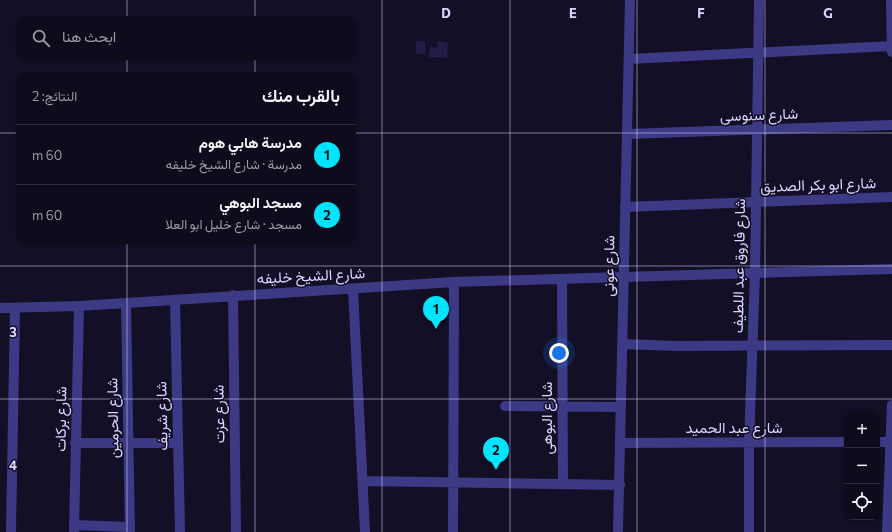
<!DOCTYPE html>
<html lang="ar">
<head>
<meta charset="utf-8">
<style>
  :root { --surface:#0e0b1c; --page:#1c1929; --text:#f1f3f6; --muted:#9b9ba3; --line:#2e2b3b; --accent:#00e5ff }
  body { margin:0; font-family:Commissioner,Vazirmatn,sans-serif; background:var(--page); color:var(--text); direction:rtl }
  .controls { position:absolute; right:12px; bottom:12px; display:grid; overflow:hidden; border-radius:8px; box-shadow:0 1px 3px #0004 }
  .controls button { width:36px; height:36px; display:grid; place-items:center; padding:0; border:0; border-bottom:1px solid var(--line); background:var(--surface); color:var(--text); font:20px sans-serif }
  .you { position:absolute; left:559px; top:353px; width:14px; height:14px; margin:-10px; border:3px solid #fff; border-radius:50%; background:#1a73e8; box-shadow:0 0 0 6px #1a73e833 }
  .badge { display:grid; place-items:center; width:26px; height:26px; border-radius:50%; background:var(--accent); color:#111; font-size:13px; font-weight:700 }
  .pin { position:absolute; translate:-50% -33px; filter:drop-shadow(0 1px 2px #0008) }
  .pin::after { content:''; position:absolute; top:21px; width:14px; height:12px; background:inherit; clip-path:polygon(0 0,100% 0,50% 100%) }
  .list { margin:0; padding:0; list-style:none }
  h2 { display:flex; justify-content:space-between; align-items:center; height:52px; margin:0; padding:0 16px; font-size:17px }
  h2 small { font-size:13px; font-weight:400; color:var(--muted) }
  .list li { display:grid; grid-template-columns:26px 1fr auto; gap:12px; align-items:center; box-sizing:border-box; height:60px; padding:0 16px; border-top:1px solid var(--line) }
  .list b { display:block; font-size:15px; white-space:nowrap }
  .list p { margin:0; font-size:13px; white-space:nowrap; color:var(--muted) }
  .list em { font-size:13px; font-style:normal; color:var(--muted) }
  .icon { flex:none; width:22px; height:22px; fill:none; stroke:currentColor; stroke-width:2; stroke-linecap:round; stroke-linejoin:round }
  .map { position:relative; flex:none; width:892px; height:532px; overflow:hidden; direction:ltr }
  .search { position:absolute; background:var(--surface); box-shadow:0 1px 3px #0004; left:16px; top:16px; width:340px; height:44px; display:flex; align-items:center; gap:10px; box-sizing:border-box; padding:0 14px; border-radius:12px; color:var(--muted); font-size:15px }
  .panel { position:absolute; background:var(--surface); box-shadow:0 1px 3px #0004; left:16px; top:72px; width:340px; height:172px; border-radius:12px; direction:rtl }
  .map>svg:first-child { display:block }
  .building { fill:#241b47 }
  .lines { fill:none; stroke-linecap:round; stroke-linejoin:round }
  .minor { stroke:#3d3a85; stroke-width:10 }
  .grid { fill:none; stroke:#d9d4ff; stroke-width:1; stroke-opacity:0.55 }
  .labels { text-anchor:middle; stroke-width:3; stroke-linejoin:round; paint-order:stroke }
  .street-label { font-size:15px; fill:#d9d4ff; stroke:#130f26 }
  .grid-label { font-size:13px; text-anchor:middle; font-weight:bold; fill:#d9d4ff; stroke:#130f26; stroke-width:3; stroke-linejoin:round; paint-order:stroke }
</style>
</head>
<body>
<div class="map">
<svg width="892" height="532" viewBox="0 0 892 532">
  <rect width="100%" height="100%" fill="#130f26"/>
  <path class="building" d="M 416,41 L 425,41 L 425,54 L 416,54 Z
    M 438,41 L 448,42 L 447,58 L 429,57 L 430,47 L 437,48 Z"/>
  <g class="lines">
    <path class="minor" d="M 891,0 L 892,52
      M 629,59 L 892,46
      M 627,134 L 892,125
      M 625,207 L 892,197
      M 562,279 L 563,484
      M 353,289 L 365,532
      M 233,295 L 236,532
      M 175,300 L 180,532
      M 126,303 L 130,532
      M 0,308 L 79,306 L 454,282 L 892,269
      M 622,344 L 678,346 L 892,345
      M 505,406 L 621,407
      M 877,442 L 891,442
      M 75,443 L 178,443
      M 620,443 L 847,442
      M 363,481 L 620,485
      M 75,525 L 129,527
      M 11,532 L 15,308
      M 74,532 L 79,306
      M 453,532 L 454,282
      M 618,532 L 630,0
      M 749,532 L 749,442 L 755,274 L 759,0
      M 887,532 L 892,405"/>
  </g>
  <path class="grid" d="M 127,0 L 127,20M 255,0 L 255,20M 382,0 L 382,532M 510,0 L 510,532M 637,0 L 637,532M 765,0 L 765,532M 127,56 L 127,76M 255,56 L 255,76M 0,133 L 20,133M 352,133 L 892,133M 127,240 L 127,532M 255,240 L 255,532M 0,266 L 892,266M 0,399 L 892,399"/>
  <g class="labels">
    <g class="street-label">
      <text transform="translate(759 115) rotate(-2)" y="5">شارع سنوسى</text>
      <text transform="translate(818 185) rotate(-2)" y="5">شارع ابو بكر الصديق</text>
      <text transform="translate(609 266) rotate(-89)" y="5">شارع عونى</text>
      <text transform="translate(739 266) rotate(-89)" y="5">شارع فاروق عبد اللطيف</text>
      <text transform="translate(311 276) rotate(-3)" y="5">شارع الشيخ خليفه</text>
      <text transform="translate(219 414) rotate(-91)" y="5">شارع عزت</text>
      <text transform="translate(162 416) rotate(-91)" y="5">شارع شريف</text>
      <text transform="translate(113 418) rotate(-91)" y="5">شارع الحرمين</text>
      <text transform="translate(547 418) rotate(-90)" y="5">شارع البوهى</text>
      <text transform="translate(61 419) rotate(-89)" y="5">شارع بركات</text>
      <text x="734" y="433">شارع عبد الحميد</text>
    </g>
  </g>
  <g class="grid-label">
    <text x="446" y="18">D</text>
    <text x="573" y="18">E</text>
    <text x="701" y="18">F</text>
    <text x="828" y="18">G</text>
    <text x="13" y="337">3</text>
    <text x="13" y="470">4</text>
  </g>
</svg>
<div class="controls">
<button>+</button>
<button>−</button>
<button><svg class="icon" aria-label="locate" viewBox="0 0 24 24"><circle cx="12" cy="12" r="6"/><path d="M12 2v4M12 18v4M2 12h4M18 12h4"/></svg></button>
</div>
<div class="you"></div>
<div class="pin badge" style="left:436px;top:329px">1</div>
<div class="pin badge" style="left:496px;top:470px">2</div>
<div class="search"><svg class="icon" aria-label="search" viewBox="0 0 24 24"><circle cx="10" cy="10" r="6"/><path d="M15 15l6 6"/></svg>ابحث هنا</div>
<section class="panel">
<h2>بالقرب منك<small>النتائج: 2</small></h2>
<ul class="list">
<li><span class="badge">1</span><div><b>مدرسة هابي هوم</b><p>مدرسة · شارع الشيخ خليفه</p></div><em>60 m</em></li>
<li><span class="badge">2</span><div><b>مسجد البوهي</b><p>مسجد · شارع خليل ابو العلا</p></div><em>60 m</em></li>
</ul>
</section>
</div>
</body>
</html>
